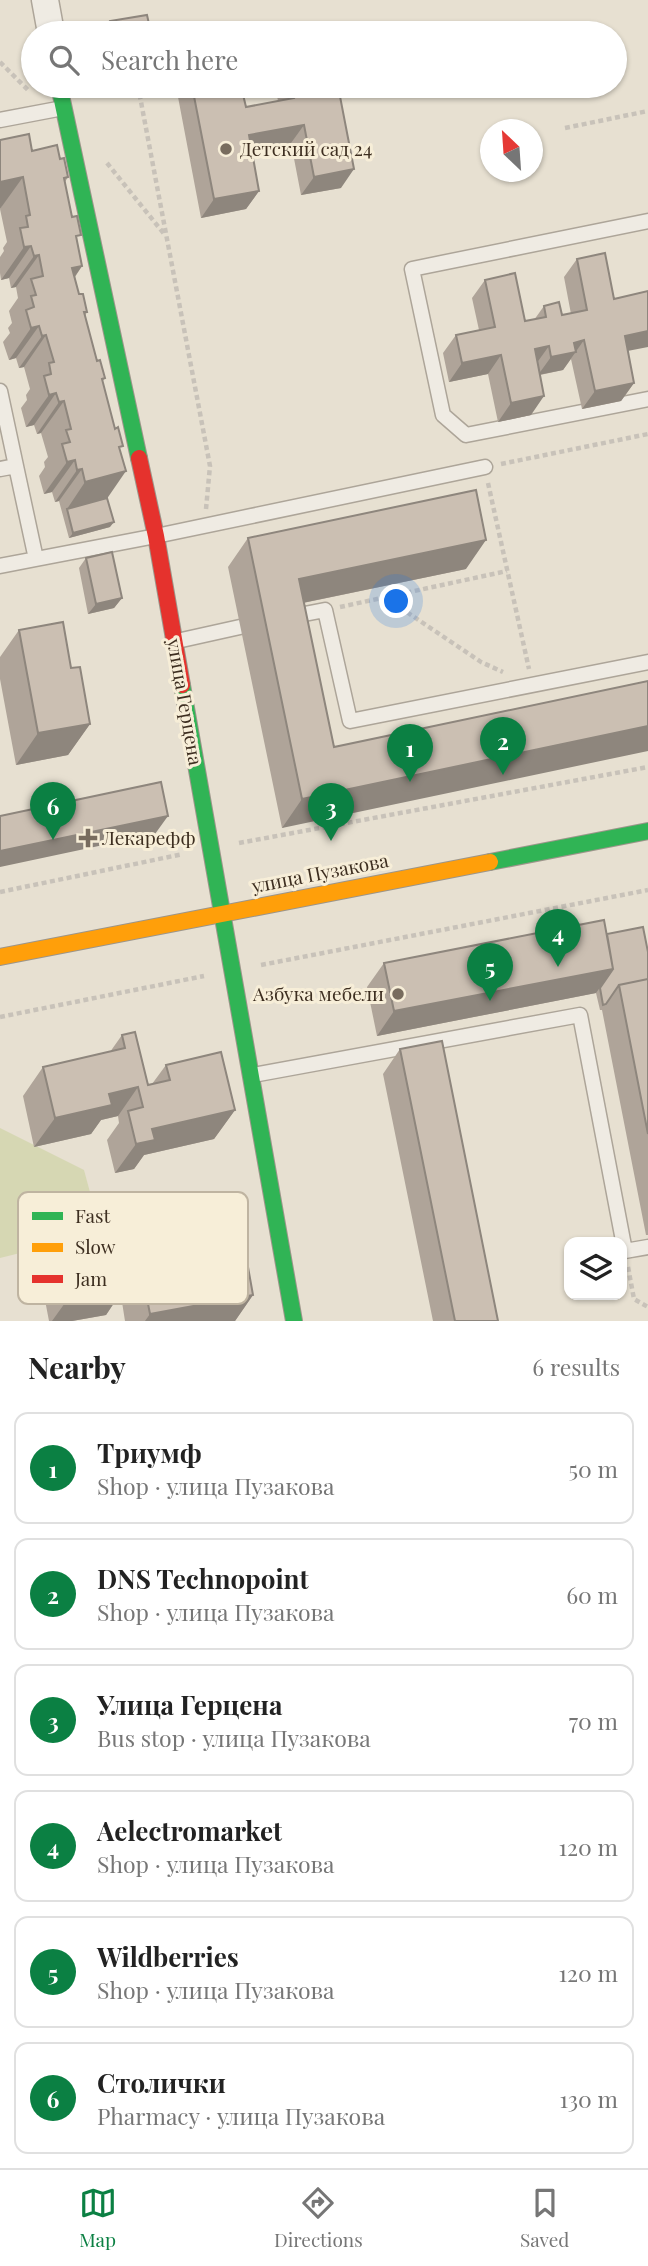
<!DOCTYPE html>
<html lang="en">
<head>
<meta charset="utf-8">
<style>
  :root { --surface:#fff; --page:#f2f2f2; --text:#222; --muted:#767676; --line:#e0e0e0; --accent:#0b8043 }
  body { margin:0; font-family:"Playfair Display",serif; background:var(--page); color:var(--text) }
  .controls { position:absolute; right:21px; bottom:21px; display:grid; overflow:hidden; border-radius:14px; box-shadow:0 2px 5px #0004 }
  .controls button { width:63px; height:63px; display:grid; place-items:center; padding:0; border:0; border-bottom:2px solid var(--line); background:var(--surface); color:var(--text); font:35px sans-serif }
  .compass { position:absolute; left:480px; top:119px; width:63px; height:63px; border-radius:50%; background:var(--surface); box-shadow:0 2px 5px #0004; rotate:335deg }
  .you { position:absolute; left:397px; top:602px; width:24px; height:24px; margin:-18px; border:5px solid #fff; border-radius:50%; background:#1a73e8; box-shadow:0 0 0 10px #1a73e833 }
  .badge { display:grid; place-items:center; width:46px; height:46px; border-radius:50%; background:var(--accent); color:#fff; font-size:23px; font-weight:700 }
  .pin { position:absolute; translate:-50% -58px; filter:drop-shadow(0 2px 4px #0008) }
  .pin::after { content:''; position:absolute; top:37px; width:24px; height:21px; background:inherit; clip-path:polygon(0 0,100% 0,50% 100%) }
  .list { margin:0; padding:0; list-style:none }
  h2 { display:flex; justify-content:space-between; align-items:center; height:91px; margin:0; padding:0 28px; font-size:30px }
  h2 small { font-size:23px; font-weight:400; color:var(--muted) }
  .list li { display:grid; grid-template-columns:46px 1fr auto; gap:21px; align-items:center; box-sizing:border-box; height:112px; margin:0 14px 14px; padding:0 14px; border:2px solid var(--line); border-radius:14px }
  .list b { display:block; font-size:26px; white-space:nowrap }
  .list p { margin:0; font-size:23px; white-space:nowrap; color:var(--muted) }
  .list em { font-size:23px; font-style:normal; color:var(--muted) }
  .icon { flex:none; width:38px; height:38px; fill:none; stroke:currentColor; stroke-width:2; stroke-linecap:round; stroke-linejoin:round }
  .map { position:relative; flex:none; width:648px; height:1321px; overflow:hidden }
  .search { position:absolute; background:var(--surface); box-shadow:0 2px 5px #0004; left:21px; right:21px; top:21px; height:77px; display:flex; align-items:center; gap:18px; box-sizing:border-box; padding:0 24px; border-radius:38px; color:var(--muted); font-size:26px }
  .sheet { height:847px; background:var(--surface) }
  nav { display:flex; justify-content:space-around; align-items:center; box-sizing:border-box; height:98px; border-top:2px solid var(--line); background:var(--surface); font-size:19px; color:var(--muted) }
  nav a { display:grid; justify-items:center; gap:4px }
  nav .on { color:var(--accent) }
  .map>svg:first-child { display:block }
  .green { fill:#d6d7b3 }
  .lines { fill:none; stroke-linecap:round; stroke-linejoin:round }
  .lane-casing { stroke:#ada599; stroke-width:17 }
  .street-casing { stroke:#ada599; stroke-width:29 }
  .fast-casing { stroke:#9c958a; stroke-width:18 }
  .slow-casing { stroke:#9c958a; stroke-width:18 }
  .jam-casing { stroke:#9c958a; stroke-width:18 }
  .path { stroke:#c8c2b9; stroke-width:4.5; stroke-dasharray:5 3.5; stroke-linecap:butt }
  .lane { stroke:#efebe3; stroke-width:14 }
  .street { stroke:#efebe3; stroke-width:26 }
  .fast { stroke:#30b455; stroke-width:16 }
  .slow { stroke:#ff9f0a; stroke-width:16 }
  .jam { stroke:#e5322d; stroke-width:16 }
  .wall { fill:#afa499 }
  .shaded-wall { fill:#8e867d }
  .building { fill:#cbbfb2; stroke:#8e867d; stroke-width:2 }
  .poi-dot { fill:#786c5e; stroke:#f7eed8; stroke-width:2.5 }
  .labels { text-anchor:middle; stroke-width:6; stroke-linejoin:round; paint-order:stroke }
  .poi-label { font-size:19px; fill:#3d2e20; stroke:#f7eed8; text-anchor:start }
  .street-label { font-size:19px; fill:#3d2e20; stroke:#f7eed8 }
  .key { fill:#f7eed8; stroke:#bfb4a1; stroke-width:2 }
  .key-label { font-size:19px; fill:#3d2e20 }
</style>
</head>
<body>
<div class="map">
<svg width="648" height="1321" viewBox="0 0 648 1321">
  <rect width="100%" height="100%" fill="#e7e0d1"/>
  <path class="green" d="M 0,1128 L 84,1170 L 101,1233 L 0,1258 Z"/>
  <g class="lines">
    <g class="lane-casing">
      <path id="lane" d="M 0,120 L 63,108
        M 648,221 L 412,269 L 443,415 L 466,435 L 648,399
        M 0,391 L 16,466
        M 0,469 L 16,466 L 36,559 L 0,566
        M 36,559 L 156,536 L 485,467
        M 289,617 L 325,610 L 350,721 L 648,662
        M 177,641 L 240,627
        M 253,1075 L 580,1015 L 625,1251 L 648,1247"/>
    </g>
    <g class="street-casing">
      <path id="street" d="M 45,0 L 51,33"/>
    </g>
    <g class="fast-casing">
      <path id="fast" d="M 59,86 L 139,458
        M 182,685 L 294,1321
        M 490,862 L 648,831"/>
    </g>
    <g class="slow-casing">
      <path id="slow" d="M 0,957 L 490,862"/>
    </g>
    <g class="jam-casing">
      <path id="jam" d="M 139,458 L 156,536 L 182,685"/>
    </g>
    <path class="path" d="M 0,62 L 29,91
      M 138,86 L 210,466 L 206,509
      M 565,128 L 648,111
      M 107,163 L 165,235
      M 501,464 L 648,434
      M 488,483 L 529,669
      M 386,598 L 481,662 L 503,672
      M 340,607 L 507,571
      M 239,843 L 648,767
      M 0,892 L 183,854
      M 261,965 L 648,890
      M 0,1017 L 204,976
      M 628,1267 L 634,1299 L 648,1307"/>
    <use href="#lane" class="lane"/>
    <use href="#street" class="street"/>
    <use href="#fast" class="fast"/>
    <use href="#slow" class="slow"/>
    <use href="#jam" class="jam"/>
  </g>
  <path class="wall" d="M 110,21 L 151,33 L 103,33 L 103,31 Z
    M 185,86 L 241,86 L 246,107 L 278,101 L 275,86 L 338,86 L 341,188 L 301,195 L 291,143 L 252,151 L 259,191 L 246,209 L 201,218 L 178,97 Z
    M 32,151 L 60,159 L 68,177 L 65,182 L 82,266 L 75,277 L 79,294 L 87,312 L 85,316 L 97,361 L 105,378 L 102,382 L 120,450 L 107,498 L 110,527 L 69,538 L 59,501 L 55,502 L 52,492 L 44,494 L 39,476 L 45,467 L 44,462 L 48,457 L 41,433 L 37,434 L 34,425 L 26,427 L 21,408 L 27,400 L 26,395 L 30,389 L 24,367 L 19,368 L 16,358 L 9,360 L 3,342 L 10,333 L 8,328 L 12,323 L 9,311 L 18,298 L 16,287 L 11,288 L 9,278 L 1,280 L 0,273 L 0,257 L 4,251 L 3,248 L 7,242 L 0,209 Z
    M 577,259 L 614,299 L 628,351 L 634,383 L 621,401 L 582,409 L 571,359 L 563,370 L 540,375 L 531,415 L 498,422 L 488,374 L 449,382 L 443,353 L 456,335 L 479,330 L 472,298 L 485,280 L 525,321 L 534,320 L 544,306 L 562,315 L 571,314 L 564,277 Z
    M 248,538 L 466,569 L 303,603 L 334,747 L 648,681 L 282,828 L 228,567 Z
    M 86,558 L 122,598 L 114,608 L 88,614 L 79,568 Z
    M 19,630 L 71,668 L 90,724 L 68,755 L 16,765 L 0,679 L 0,657 Z
    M 607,934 L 648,952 L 648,1235 L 646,1235 L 602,1010 L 600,1010 L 596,993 L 377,1036 L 367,987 L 384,963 Z
    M 122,1035 L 148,1085 L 152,1084 L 166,1065 L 235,1110 L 214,1139 L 144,1155 L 134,1169 L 115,1173 L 107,1140 L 119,1123 L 118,1116 L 101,1120 L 91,1134 L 34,1147 L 23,1096 L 43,1067 L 110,1052 Z
    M 400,1049 L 498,1321 L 433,1321 L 383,1074 Z
    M 142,1217 L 160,1270 L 172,1268 L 184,1250 L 253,1295 L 235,1321 L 125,1321 L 122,1302 L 114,1303 L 106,1315 L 72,1321 L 49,1321 L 40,1274 L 60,1245 L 131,1232 Z"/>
  <path class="shaded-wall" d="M 304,125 L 291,143 L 236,154 L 249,135 Z
    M 354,169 L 341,188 L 301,195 L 314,177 Z
    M 23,177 L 0,209 L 0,182 Z
    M 259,191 L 246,209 L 201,218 L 214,199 Z
    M 31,246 L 9,278 L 1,280 L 24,247 Z
    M 39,255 L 16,287 L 11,288 L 34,256 Z
    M 82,266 L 60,298 L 72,268 Z
    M 39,326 L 16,358 L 9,360 L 31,328 Z
    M 648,331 L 648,347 L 612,354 L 625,336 Z
    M 46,335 L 24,367 L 19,368 L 42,336 Z
    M 584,340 L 563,370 L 538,375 L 551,357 L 574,343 Z
    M 549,346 L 536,364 L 535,349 Z
    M 501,355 L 488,374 L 449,382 L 462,363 Z
    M 634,383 L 621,401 L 582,409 L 595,391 Z
    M 56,393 L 34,425 L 26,427 L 49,395 Z
    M 544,396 L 531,415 L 498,422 L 511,403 Z
    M 64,401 L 41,433 L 37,434 L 59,402 Z
    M 75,460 L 52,492 L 44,494 L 67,462 Z
    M 82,469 L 59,501 L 55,502 L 77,470 Z
    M 126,471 L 104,503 L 67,509 L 85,482 Z
    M 114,522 L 110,527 L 69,538 L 73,533 Z
    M 486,540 L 466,569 L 278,608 L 299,579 Z
    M 122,598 L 114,608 L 88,614 L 96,604 Z
    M 90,724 L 68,755 L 16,765 L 38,733 Z
    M 648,726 L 648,751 L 282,828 L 302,799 Z
    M 168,816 L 155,834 L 0,867 L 0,851 Z
    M 613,969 L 596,993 L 377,1036 L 394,1011 Z
    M 138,1087 L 118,1116 L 101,1120 L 91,1134 L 34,1147 L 55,1118 L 109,1094 Z
    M 235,1110 L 214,1139 L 144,1155 L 134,1169 L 115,1173 L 136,1144 L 152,1129 Z
    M 142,1273 L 122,1302 L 114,1303 L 106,1315 L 72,1321 L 52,1321 L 70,1296 L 125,1276 Z
    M 253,1295 L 235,1321 L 145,1321 L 150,1314 Z"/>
  <path class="building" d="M 147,15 L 151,33 L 112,33 L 110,21 Z
    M 192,86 L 241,86 L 246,107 L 294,98 L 292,86 L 338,86 L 354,169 L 314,177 L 304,125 L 249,135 L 259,191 L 214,199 Z
    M 29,134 L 32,151 L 57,145 L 60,159 L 64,158 L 68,177 L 64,178 L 72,217 L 77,216 L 81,235 L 76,236 L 82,266 L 72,268 L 79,294 L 83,294 L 87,312 L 84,312 L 97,361 L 100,360 L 105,378 L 102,379 L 115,429 L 118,427 L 123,446 L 119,447 L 126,471 L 85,482 L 82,469 L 77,470 L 75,460 L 67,462 L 62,444 L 70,442 L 66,430 L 71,429 L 64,401 L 59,402 L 56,393 L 49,395 L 44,376 L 51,374 L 49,363 L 54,362 L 46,335 L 42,336 L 39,326 L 31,328 L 26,310 L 34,307 L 31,296 L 36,295 L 31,279 L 43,276 L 39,255 L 34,256 L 31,246 L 24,247 L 20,228 L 28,227 L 26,216 L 30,215 L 23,177 L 0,182 L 0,140 Z
    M 605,253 L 614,299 L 648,291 L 648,331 L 625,336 L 634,383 L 595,391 L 584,340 L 574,343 L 576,352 L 551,357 L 549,346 L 535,349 L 544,396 L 511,403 L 501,355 L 462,363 L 456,335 L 495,327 L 485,280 L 515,273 L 525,321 L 546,317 L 544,306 L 559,302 L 562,315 L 587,310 L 577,259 Z
    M 476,490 L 486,540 L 299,579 L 334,747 L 648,681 L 648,726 L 302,799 L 248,538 Z
    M 107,498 L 114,522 L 73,533 L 67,509 Z
    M 112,552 L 122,598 L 96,604 L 86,558 Z
    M 63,622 L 71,668 L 80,667 L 90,724 L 38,733 L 19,630 Z
    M 161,782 L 168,816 L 0,851 L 0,816 Z
    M 604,920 L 613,969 L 394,1011 L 384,963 Z
    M 643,927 L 648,952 L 648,979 L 619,985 L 606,1004 L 603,1005 L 600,988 L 613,969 L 607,934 Z
    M 648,979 L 648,1134 L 619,985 Z
    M 135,1032 L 148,1085 L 170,1080 L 166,1065 L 221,1052 L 235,1110 L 152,1129 L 155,1140 L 136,1144 L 128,1111 L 143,1107 L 138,1087 L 109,1094 L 112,1105 L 55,1118 L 43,1067 L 125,1048 L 122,1035 Z
    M 442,1041 L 498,1321 L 455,1321 L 400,1049 Z
    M 150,1215 L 160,1270 L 187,1265 L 184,1250 L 243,1239 L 253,1295 L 150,1314 L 142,1273 L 125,1276 L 126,1286 L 70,1296 L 60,1245 L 144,1230 L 142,1217 Z"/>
  <g class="poi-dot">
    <circle cx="226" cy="149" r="7"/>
    <path d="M84.5 827.5h7v7h7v7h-7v7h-7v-7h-7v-7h7z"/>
    <circle cx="398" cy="994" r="7"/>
  </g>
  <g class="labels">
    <g class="poi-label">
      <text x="240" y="156">Детский сад 24</text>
      <text x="102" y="845">Лекарефф</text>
      <text x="384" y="1001" text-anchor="end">Азбука мебели</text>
    </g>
    <g class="street-label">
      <text transform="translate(185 702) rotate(80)" y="7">улица Герцена</text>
      <text transform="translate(320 873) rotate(-11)" y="7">улица Пузакова</text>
    </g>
  </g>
  <rect x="18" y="1192" width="230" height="112" rx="10" class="key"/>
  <rect x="32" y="1212" width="31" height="8" fill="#30b455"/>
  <rect x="32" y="1243" width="31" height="9" fill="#ff9f0a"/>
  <rect x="32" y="1275" width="31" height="8" fill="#e5322d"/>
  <g class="key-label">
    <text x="75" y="1223">Fast</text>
    <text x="75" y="1254">Slow</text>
    <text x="75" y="1286">Jam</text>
  </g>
</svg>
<div class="controls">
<button><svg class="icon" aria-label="layers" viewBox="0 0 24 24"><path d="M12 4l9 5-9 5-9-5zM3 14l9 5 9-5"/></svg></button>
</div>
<svg class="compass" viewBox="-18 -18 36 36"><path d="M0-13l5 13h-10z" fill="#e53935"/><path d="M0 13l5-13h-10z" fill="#767676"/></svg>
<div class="you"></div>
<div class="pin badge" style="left:410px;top:782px">1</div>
<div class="pin badge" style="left:503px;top:775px">2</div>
<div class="pin badge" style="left:331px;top:841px">3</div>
<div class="pin badge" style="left:558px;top:967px">4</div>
<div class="pin badge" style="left:490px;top:1001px">5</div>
<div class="pin badge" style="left:53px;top:840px">6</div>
<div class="search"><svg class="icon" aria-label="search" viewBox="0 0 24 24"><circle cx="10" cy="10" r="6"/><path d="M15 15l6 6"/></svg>Search here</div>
</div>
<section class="sheet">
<h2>Nearby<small>6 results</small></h2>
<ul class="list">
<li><span class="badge">1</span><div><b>Триумф</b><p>Shop · улица Пузакова</p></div><em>50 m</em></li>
<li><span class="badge">2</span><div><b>DNS Technopoint</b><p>Shop · улица Пузакова</p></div><em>60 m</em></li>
<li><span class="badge">3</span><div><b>Улица Герцена</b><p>Bus stop · улица Пузакова</p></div><em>70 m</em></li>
<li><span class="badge">4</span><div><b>Aelectromarket</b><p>Shop · улица Пузакова</p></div><em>120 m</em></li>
<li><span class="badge">5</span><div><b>Wildberries</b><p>Shop · улица Пузакова</p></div><em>120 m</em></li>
<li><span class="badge">6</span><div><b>Столички</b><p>Pharmacy · улица Пузакова</p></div><em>130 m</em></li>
</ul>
</section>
<nav>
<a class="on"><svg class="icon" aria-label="map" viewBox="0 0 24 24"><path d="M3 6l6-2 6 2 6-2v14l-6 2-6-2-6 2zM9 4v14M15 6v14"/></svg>Map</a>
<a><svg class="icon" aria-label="directions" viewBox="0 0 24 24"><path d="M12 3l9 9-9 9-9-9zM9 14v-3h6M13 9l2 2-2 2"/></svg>Directions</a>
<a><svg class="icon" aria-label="saved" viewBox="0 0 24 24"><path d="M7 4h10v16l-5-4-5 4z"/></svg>Saved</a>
</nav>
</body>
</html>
